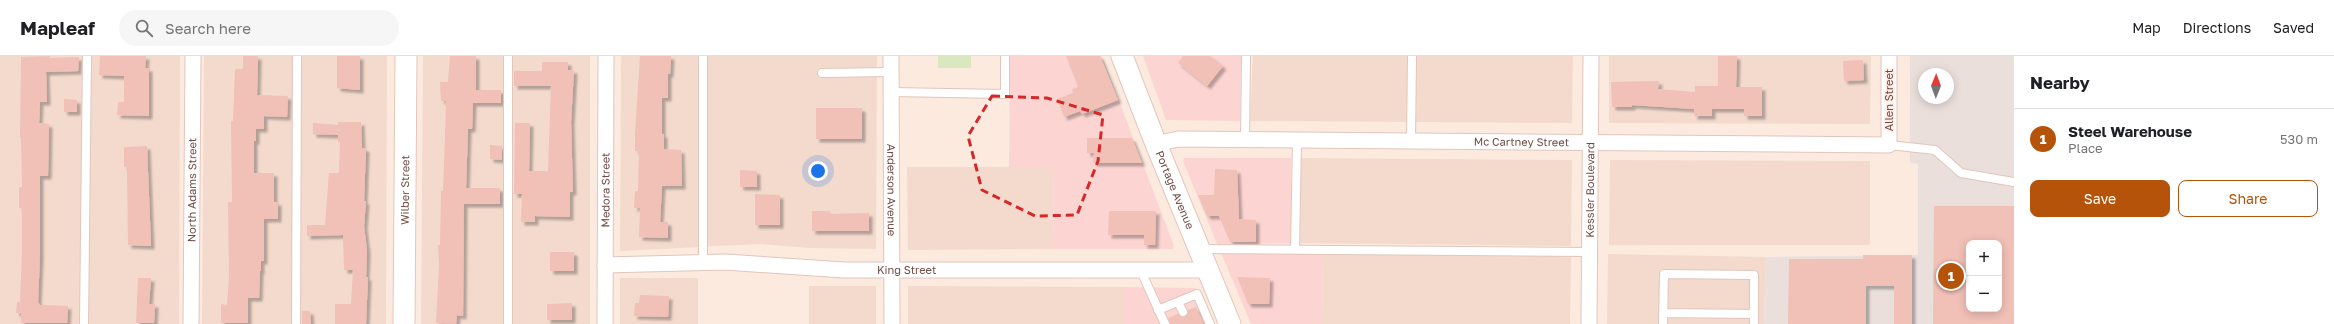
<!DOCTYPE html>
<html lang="en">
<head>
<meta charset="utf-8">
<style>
  :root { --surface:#fff; --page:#f6f6f6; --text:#202124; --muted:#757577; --line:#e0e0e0; --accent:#b45309 }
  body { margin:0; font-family:"Golos Text",sans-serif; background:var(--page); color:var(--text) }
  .controls { position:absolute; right:12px; bottom:12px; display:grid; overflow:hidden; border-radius:8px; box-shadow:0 2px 10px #0003 }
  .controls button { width:36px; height:36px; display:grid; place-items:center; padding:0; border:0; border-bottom:1px solid var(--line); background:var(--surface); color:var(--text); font:20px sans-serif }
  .compass { position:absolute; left:1918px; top:12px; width:36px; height:36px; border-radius:50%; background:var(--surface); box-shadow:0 2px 10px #0003; rotate:1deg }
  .you { position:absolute; left:818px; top:115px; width:14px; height:14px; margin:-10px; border:3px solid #fff; border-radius:50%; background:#1a73e8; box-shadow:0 0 0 6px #1a73e833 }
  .badge { display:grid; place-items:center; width:26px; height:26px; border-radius:50%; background:var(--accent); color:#fff; font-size:13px; font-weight:700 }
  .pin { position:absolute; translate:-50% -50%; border:2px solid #fff; box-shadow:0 1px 4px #0006 }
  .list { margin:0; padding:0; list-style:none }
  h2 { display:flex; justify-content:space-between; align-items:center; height:52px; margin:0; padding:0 16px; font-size:17px }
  h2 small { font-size:13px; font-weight:400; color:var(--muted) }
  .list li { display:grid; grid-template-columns:26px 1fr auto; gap:12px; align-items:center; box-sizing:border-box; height:60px; padding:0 16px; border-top:1px solid var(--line) }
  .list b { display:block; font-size:15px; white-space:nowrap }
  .list p { margin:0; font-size:13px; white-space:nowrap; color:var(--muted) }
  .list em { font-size:13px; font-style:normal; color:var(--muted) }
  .actions { display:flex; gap:8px; padding:12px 16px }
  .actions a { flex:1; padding:9px 0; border:1px solid var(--accent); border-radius:8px; text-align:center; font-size:14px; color:var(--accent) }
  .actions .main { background:var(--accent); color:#fff }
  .icon { flex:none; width:22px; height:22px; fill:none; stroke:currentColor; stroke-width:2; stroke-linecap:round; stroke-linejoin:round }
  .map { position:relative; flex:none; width:2014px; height:268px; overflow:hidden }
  header { display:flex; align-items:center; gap:24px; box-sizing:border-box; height:56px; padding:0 20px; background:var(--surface); border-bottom:1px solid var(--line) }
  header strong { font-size:19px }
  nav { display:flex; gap:22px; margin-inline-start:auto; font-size:14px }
  .search { width:280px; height:36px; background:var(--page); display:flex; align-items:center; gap:10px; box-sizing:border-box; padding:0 14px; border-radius:22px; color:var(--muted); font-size:15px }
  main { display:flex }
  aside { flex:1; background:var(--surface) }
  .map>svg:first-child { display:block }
  .residential { fill:#f3dacd }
  .commercial { fill:#fcd5d2 }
  .industrial { fill:#eadfdb; fill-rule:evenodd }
  .green { fill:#d9e8be }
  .building { fill:#f1c0b7; fill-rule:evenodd; filter:url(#shadow) }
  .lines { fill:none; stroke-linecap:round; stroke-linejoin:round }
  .lane-casing { stroke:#e1c6be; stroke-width:10 }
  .street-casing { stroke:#e1c6be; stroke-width:17 }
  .secondary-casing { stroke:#e6c5bb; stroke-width:23 }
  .lane { stroke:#fff; stroke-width:8 }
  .street { stroke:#fff; stroke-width:15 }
  .secondary { stroke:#fff; stroke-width:21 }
  .marked { fill:none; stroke:#d62828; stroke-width:3; stroke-dasharray:8 5; stroke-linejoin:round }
  .labels { text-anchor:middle; stroke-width:3.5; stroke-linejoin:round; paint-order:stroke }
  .street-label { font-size:11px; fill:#714d47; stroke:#ffeee5 }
</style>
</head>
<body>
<header>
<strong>Mapleaf</strong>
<div class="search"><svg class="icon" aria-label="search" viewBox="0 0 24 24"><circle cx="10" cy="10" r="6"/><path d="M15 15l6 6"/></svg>Search here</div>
<nav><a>Map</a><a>Directions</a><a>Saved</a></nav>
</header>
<main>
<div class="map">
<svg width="2014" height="268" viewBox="0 0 2014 268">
  <defs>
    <filter id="shadow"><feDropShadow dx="3.5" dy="3.5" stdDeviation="1" flood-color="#0004"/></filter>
  </defs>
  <rect width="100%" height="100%" fill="#fceadf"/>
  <path class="residential" d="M 0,0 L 180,0 L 179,268 L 0,268 Z
    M 204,0 L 387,0 L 386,268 L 202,268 Z
    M 423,0 L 590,0 L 590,268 L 421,268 Z
    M 621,0 L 877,0 L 876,193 L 811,192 L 759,188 L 620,195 Z
    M 1253,0 L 1573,0 L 1572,67 L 1250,65 Z
    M 1609,0 L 1871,0 L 1870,68 L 1609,67 Z
    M 1301,102 L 1572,104 L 1571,190 L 1300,187 Z
    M 1610,104 L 1870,105 L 1870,189 L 1609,189 Z
    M 907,111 L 1053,111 L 1054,193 L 908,194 Z
    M 1323,198 L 1571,200 L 1570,268 L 1322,268 Z
    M 1608,198 L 1766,201 L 1764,268 L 1607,268 Z
    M 620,222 L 698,222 L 698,268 L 620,268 Z
    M 809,230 L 876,230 L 876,268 L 809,268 Z
    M 908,230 L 1123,231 L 1123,268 L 908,268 Z"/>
  <path class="commercial" d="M 1010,0 L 1102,0 L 1174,190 L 1173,193 L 1054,193 L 1053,111 L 1009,111 Z
    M 1143,0 L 1241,0 L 1240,65 L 1166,64 Z
    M 1184,102 L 1291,102 L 1291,187 L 1217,188 L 1183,105 Z
    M 1221,197 L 1323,198 L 1322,268 L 1251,268 Z
    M 1123,231 L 1195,232 L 1210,268 L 1123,268 Z"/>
  <path class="industrial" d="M 1910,0 L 2014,0 L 2014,268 L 1764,268 L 1766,201 L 1918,199 L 1918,108 L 1910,107 ZM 1924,18 L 1948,18 L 1948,42 L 1924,42 ZM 1969,187 L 1999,187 L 1999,253 L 1969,253 Z"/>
  <path class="green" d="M 938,0 L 971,0 L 971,12 L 938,12 Z"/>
  <path class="building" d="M 50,0 L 50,2 L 79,1 L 78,15 L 46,16 L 47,46 L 40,46 L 39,67 L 49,68 L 48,120 L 40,120 L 40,200 L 38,246 L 40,249 L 68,250 L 67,267 L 21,267 L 21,257 L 16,257 L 17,246 L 20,246 L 22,193 L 22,152 L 19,152 L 19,131 L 22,131 L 21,82 L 20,82 L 21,1 Z
    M 100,0 L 146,0 L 145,12 L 149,12 L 149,60 L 117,59 L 118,46 L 124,46 L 124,20 L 99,19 Z
    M 243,0 L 258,0 L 257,39 L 288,40 L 287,61 L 264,60 L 264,73 L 256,73 L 256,85 L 254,85 L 254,117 L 274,117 L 274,146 L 278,146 L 278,163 L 264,163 L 264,205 L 261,205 L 261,215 L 260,215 L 259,242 L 248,242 L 248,267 L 221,267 L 221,248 L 227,249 L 229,221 L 228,146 L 232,146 L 231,65 L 233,65 L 235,13 L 243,13 Z
    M 337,0 L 360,0 L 360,34 L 337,32 Z
    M 450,0 L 476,0 L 476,34 L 501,34 L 501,47 L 473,47 L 472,73 L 468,73 L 466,132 L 500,132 L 500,148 L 464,148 L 463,260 L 457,259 L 456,268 L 436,267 L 439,210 L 438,189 L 440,189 L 441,135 L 443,135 L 445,80 L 446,45 L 441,45 L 440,26 L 448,26 Z
    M 640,0 L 671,0 L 670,18 L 668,18 L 668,42 L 662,42 L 662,78 L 664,78 L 664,93 L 681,94 L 682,130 L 662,130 L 660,166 L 668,166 L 668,182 L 639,181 L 640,152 L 634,152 L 635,135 L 638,135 L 639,95 L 635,95 L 635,78 Z
    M 1066,0 L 1100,0 L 1118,44 L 1082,58 L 1080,55 L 1064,61 L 1057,43 L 1073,37 L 1072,33 L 1078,31 Z
    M 1183,0 L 1210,0 L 1223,10 L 1207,30 L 1178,7 Z
    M 1718,0 L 1737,0 L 1736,31 L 1762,31 L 1762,60 L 1744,60 L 1744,53 L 1712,53 L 1712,60 L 1694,60 L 1694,53 L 1632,49 L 1632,51 L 1612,51 L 1611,26 L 1659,25 L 1658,33 L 1695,36 L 1695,30 L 1718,30 Z
    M 1863,4 L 1864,24 L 1844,25 L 1843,5 Z
    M 542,6 L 568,6 L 568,14 L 574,14 L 571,66 L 573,136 L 570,136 L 570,161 L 535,160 L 535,166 L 521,166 L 522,138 L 514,138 L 515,67 L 530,67 L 529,115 L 548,115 L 551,30 L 514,30 L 514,15 L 542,15 Z
    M 64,43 L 77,44 L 77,56 L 64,56 Z
    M 816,52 L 862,52 L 862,83 L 816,83 Z
    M 338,66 L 361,66 L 362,92 L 366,92 L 364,145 L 366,145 L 364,170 L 367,195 L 366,221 L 368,221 L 366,268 L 335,268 L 335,248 L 351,248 L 353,214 L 344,214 L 343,179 L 307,180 L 307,169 L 325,169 L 329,117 L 339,117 L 340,86 L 338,86 L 338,79 L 313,78 L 313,67 L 338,69 Z
    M 1087,82 L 1132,82 L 1142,107 L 1093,107 L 1094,97 L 1087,97 Z
    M 490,89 L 502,90 L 502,104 L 490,103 Z
    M 147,90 L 151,190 L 128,189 L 127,111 L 124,111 L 124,91 Z
    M 1215,113 L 1237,114 L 1239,163 L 1256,164 L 1256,186 L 1230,186 L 1219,160 L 1207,160 L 1198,139 L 1214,139 Z
    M 740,114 L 757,115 L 757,131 L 740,131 Z
    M 755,138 L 780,139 L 780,169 L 755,169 Z
    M 1934,150 L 2014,150 L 2014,268 L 1933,268 ZM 1969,187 L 1999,187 L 1999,253 L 1969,253 Z
    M 812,155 L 830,155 L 830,158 L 869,157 L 869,175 L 812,175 Z
    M 1109,155 L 1156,155 L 1155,189 L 1144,189 L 1144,179 L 1108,179 Z
    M 550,196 L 574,196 L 574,215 L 550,215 Z
    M 1863,199 L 1912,199 L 1912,268 L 1894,268 L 1894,230 L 1866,230 L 1866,268 L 1788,268 L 1789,203 L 1863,203 Z
    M 1237,221 L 1270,222 L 1269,248 L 1248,248 Z
    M 138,222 L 151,222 L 149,248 L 155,248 L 154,267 L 136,267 Z
    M 640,239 L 669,240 L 668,261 L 634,260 L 635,247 L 639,247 Z
    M 572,247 L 572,264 L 547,264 L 547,248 Z
    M 1196,251 L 1204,268 L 1170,268 L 1168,262 L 1178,258 L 1185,261 L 1188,254 Z
    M 302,255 L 310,255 L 311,268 L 302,268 Z"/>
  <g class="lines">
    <g class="lane-casing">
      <path id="lane" d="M 822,17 L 891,16
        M 891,36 L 1005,38 L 1005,0
        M 1245,84 L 1246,0
        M 1411,85 L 1412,0
        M 1889,89 L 1935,94 L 1961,117 L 2014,126
        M 1200,193 L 1590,196
        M 1295,193 L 1297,84
        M 703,207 L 703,0
        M 1140,213 L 1165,268
        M 1178,246 L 1183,256
        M 1158,254 L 1197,238 L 1210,268
        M 1663,257 L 1754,258
        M 84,268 L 87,0
        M 296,268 L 297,0
        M 508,268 L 508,0
        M 1663,268 L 1664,218 L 1754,219 L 1754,268"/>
    </g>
    <g class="street-casing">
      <g id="street">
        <path id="s1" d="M 891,0 L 892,268"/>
        <path id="s2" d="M 1156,88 L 1178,83 L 1889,89 L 1889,0"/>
        <path id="s3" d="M 605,209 L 725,206 L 844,214 L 1208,214"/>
        <path id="s4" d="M 191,268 L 193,0"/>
        <path id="s5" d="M 605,268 L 606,0"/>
        <path id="s6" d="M 1589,268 L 1591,0"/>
      </g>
    </g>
    <g class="secondary-casing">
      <g id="secondary">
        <path id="s7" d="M 1122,0 L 1156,88 L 1230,268"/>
        <path id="s8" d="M 404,268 L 406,0"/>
      </g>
    </g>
    <use href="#lane" class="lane"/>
    <use href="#street" class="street"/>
    <use href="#secondary" class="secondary"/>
  </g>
  <path class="marked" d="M 992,40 L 1047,42 L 1103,59 L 1098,105 L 1077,159 L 1035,160 L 982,134 L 968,80 Z"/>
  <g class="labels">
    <g class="street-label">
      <text transform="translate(1889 44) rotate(-90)" y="4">Allen Street</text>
      <text dy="4" stroke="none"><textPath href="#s2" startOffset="366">Mc Cartney Street</textPath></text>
      <text dy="4" stroke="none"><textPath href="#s4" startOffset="134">North Adams Street</textPath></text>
      <text dy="4" stroke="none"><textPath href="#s8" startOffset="134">Wilber Street</textPath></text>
      <text dy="4" stroke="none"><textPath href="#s5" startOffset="134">Medora Street</textPath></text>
      <text dy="4" stroke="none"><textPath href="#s1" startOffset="134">Anderson Avenue</textPath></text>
      <text dy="4" stroke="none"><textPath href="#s7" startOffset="144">Portage Avenue</textPath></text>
      <text dy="4" stroke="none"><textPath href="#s6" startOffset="134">Kessler Boulevard</textPath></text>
      <text dy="4" stroke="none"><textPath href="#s3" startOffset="302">King Street</textPath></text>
    </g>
  </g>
</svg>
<div class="controls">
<button>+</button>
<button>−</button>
</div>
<svg class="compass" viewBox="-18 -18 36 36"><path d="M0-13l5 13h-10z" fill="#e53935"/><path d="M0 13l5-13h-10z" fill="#757577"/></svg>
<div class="you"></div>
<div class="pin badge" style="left:1951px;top:220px">1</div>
</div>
<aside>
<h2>Nearby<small></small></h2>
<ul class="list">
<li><span class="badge">1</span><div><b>Steel Warehouse</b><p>Place</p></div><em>530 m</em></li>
</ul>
<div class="actions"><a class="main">Save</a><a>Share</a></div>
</aside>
</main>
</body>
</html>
